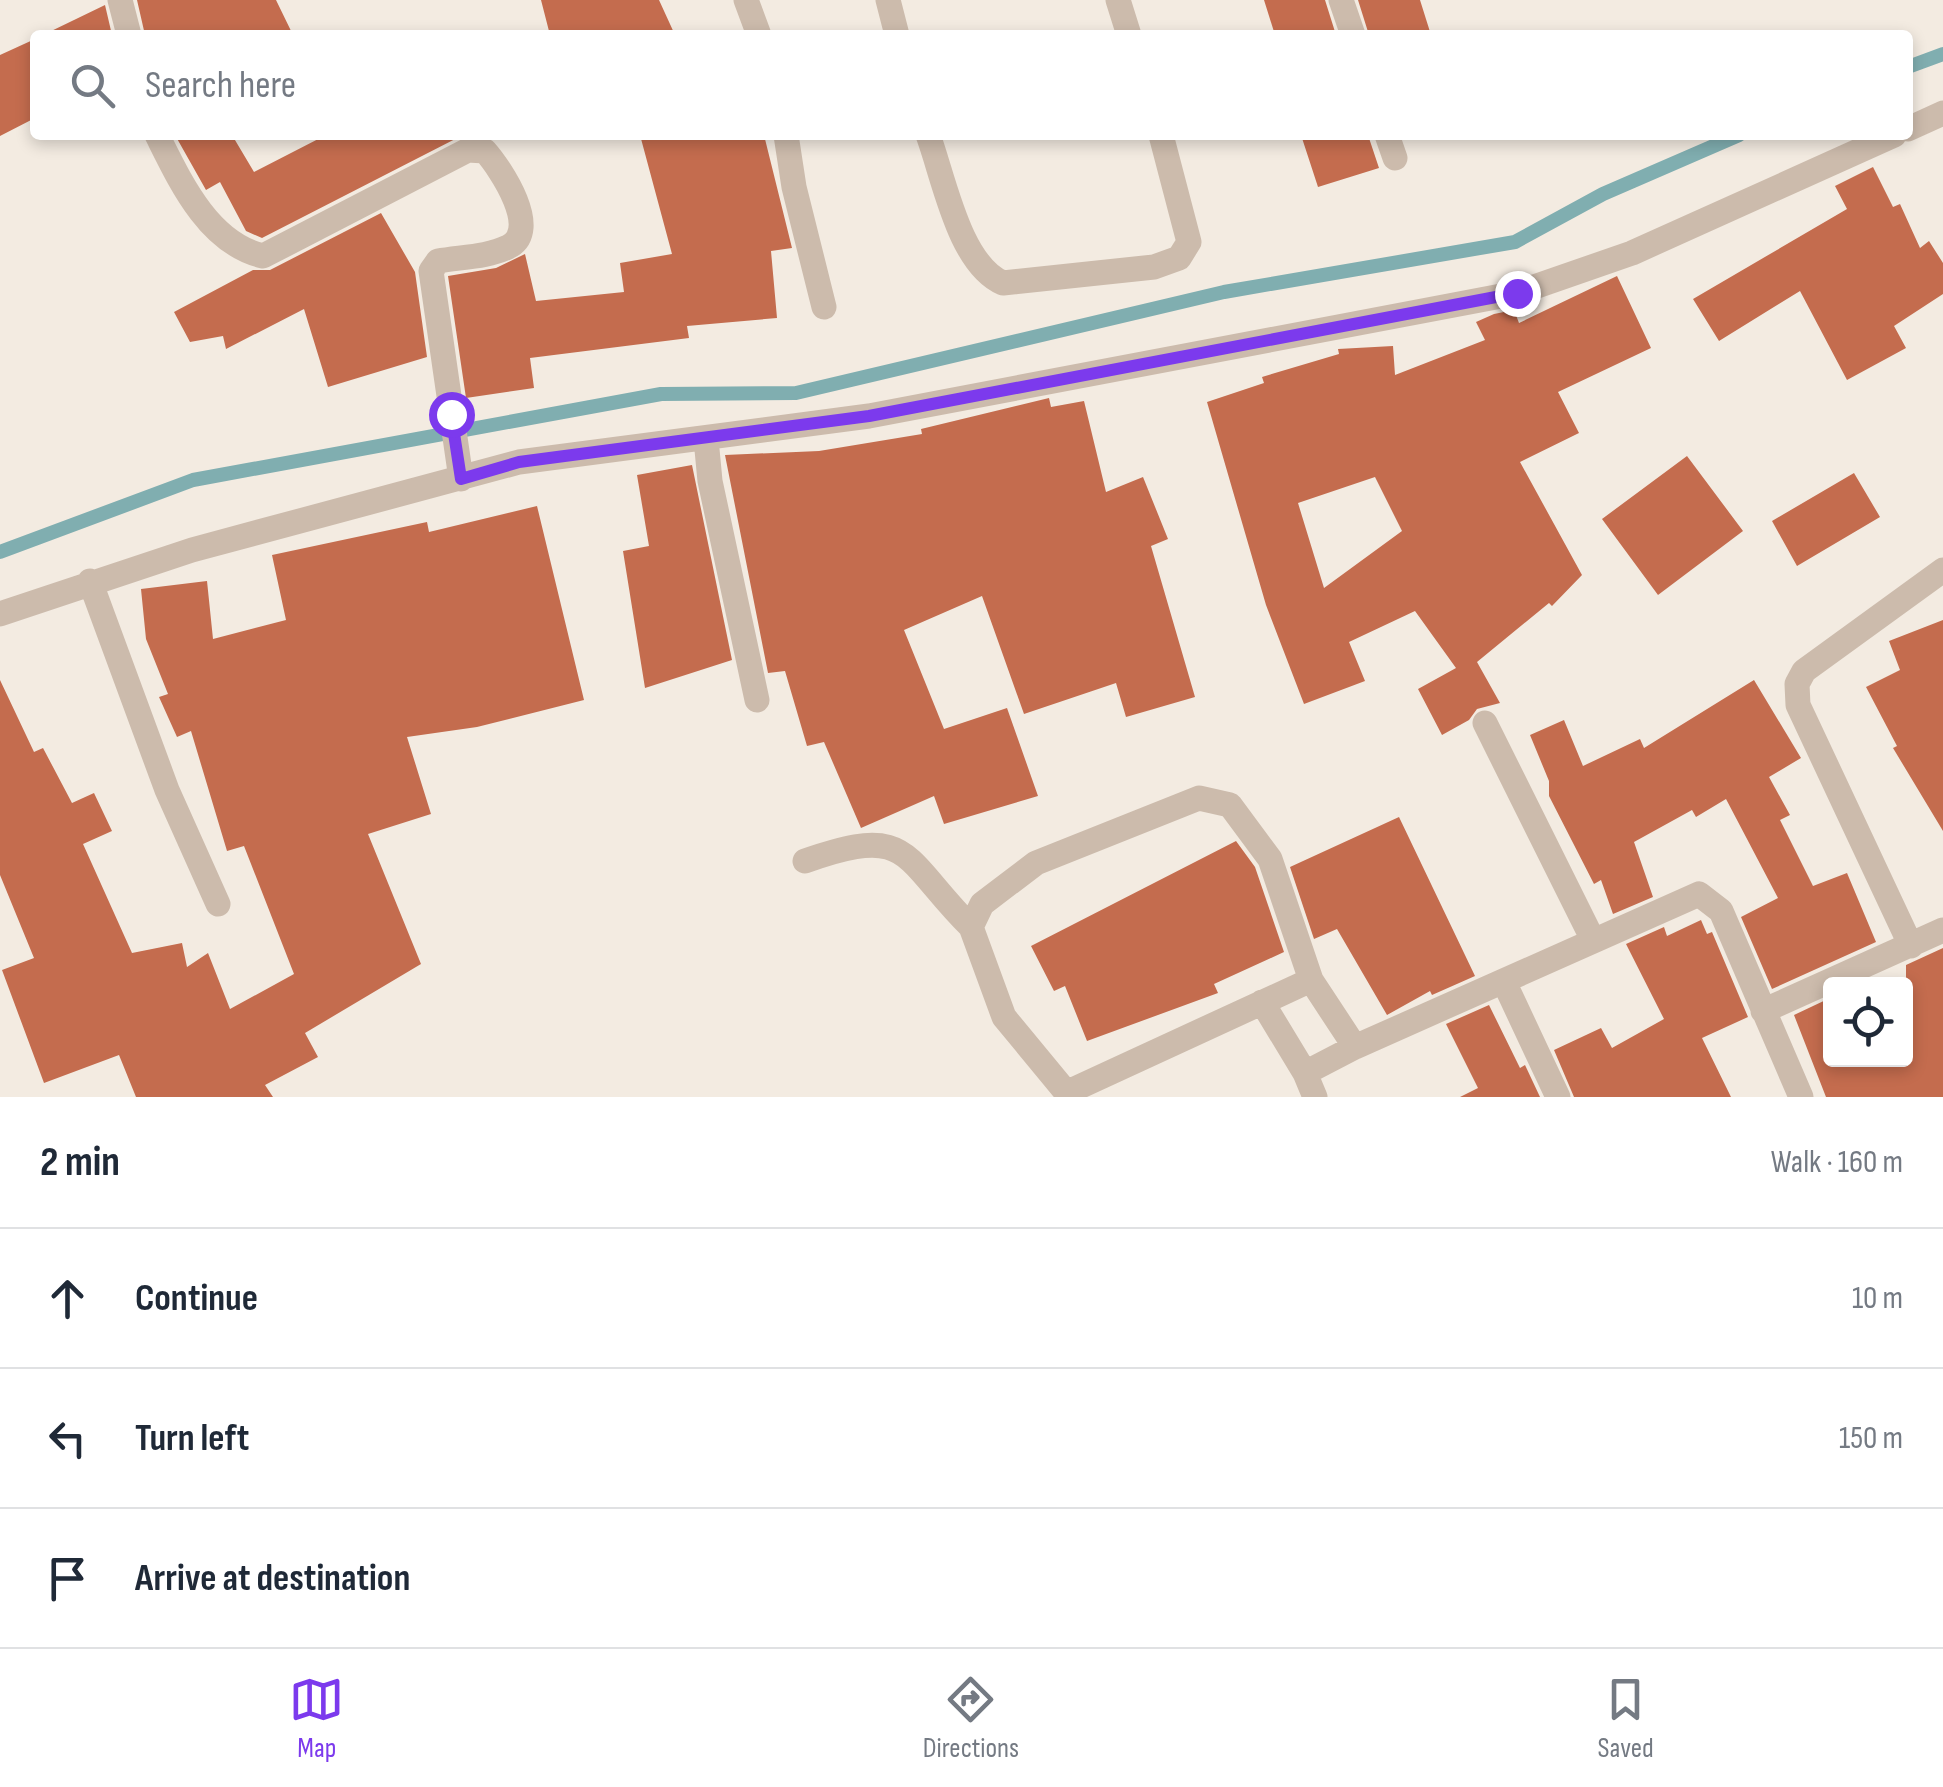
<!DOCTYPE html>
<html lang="en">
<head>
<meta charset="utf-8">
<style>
  :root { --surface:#fff; --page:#f6f6f7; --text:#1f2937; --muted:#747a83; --line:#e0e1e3; --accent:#7c3aed }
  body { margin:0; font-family:"Sofia Sans Condensed",sans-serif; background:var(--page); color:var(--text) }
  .controls { position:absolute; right:30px; bottom:30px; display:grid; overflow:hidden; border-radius:10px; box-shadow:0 5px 15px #0003 }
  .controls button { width:90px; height:90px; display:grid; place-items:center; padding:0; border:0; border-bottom:2px solid var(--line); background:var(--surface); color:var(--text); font:50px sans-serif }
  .stop { position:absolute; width:30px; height:30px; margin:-22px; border:8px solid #7c3aed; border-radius:50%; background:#fff }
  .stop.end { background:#7c3aed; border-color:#fff; box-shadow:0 2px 10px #0008 }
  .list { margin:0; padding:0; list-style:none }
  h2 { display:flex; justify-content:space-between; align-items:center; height:130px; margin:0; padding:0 40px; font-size:42px }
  h2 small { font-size:32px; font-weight:400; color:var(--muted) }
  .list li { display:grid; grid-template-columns:65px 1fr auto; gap:30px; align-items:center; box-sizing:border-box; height:140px; padding:0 40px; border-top:2px solid var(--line) }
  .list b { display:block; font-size:38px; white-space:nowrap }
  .list em { font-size:32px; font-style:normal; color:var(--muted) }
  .icon { flex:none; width:55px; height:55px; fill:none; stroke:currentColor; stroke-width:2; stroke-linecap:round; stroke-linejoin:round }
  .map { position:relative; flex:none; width:1943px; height:1097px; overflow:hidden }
  .search { position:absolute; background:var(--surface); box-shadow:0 5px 15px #0003; left:30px; right:30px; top:30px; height:110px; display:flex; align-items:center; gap:25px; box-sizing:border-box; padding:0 35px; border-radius:10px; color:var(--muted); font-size:38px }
  .sheet { height:550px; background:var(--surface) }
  nav { display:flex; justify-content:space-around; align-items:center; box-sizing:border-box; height:140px; border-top:2px solid var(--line); background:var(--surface); font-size:28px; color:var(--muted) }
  nav a { display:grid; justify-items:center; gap:5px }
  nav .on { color:var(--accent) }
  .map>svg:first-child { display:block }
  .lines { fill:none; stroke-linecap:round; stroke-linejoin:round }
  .stream { stroke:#80aeb0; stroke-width:14 }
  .building { fill:#c46c4e; fill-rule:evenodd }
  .minor { stroke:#ccbbac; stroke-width:25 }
  .route { stroke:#7c3aed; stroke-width:12 }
</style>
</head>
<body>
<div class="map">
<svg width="1943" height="1097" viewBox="0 0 1943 1097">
  <rect width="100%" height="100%" fill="#f3ebe1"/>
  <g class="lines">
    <path class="stream" d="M 1908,67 L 1943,54
      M 0,552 L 193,480 L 661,394 L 796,393 L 1224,292 L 1515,242 L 1603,194 L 1739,135"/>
  </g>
  <path class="building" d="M 137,0 L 276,0 L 293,35 L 145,35 Z
    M 541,0 L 659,0 L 675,35 L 550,35 Z
    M 1264,0 L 1325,0 L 1336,35 L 1275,35 Z
    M 1358,0 L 1420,0 L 1431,35 L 1369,35 Z
    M 105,5 L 112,35 L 43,35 Z
    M 35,39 L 35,118 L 0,136 L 0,55 Z
    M 175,135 L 232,135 L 254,172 L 326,135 L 463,135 L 262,238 L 246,231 L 220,182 L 206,190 Z
    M 640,135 L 764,135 L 792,248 L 771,251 L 777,318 L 687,326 L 689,338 L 530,358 L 534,388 L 466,398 L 448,276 L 496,268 L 525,254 L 536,301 L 624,292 L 620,263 L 672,254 Z
    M 1301,135 L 1368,135 L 1379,168 L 1318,187 Z
    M 1873,167 L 1893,207 L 1900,204 L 1920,248 L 1929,241 L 1943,263 L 1943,294 L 1894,326 L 1906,348 L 1847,380 L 1800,291 L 1719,341 L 1693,299 L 1847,209 L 1835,186 Z
    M 381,213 L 415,272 L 427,357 L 328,387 L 304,309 L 226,349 L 223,336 L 190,342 L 174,312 L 253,270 L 270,270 Z
    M 1617,276 L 1651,348 L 1558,392 L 1579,433 L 1520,462 L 1582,575 L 1552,606 L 1549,603 L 1477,662 L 1500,703 L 1477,709 L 1469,720 L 1442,735 L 1418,689 L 1456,668 L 1415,611 L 1349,642 L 1365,681 L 1304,704 L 1266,605 L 1207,402 L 1264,383 L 1262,377 L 1339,354 L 1338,349 L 1393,346 L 1395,375 L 1485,340 L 1476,322 L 1494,314 L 1514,310 L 1519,323 ZM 1375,477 L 1402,531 L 1324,588 L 1298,503 Z
    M 1049,398 L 1051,407 L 1084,401 L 1106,492 L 1143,477 L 1168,539 L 1151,546 L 1195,697 L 1126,717 L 1116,683 L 1024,714 L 982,596 L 904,630 L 944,729 L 1007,708 L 1038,796 L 944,824 L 934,796 L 861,828 L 824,742 L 807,746 L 785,671 L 768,673 L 725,455 L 819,451 L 922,434 L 921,429 Z
    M 1687,456 L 1743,531 L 1658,595 L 1602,519 Z
    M 692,465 L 732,660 L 645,688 L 623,551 L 649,546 L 637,475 Z
    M 1854,473 L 1880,517 L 1797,566 L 1772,521 Z
    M 537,506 L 584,700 L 477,727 L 407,737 L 431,814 L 368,834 L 421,964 L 305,1033 L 318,1057 L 265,1085 L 273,1097 L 136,1097 L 119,1055 L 44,1083 L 2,970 L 34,958 L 0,875 L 0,680 L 34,752 L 43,748 L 72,803 L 94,793 L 112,831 L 83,844 L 132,953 L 182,943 L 187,967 L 208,953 L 230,1009 L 294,974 L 244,846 L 227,851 L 191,731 L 177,737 L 159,697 L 168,694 L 146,639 L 141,589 L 207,581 L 213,639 L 286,620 L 272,555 L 427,522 L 429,532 Z
    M 1943,620 L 1943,831 L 1893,748 L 1897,746 L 1866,687 L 1900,670 L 1889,641 Z
    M 1754,680 L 1801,758 L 1769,777 L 1790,815 L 1780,820 L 1813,886 L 1847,873 L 1876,942 L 1772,989 L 1741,917 L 1778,898 L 1726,799 L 1696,817 L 1692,810 L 1634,842 L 1653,897 L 1613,914 L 1601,880 L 1594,884 L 1549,796 L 1549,781 L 1530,735 L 1564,720 L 1583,766 L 1640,739 L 1644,748 Z
    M 1399,817 L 1475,976 L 1432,995 L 1430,991 L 1387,1015 L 1337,929 L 1314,939 L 1290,867 Z
    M 1236,841 L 1255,867 L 1284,952 L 1214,984 L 1218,993 L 1087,1041 L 1065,986 L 1054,991 L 1031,946 Z
    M 1701,920 L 1707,934 L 1712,932 L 1748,1017 L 1702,1038 L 1731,1097 L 1574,1097 L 1554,1050 L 1601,1028 L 1612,1048 L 1664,1019 L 1626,944 L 1664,927 L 1667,936 Z
    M 1943,948 L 1943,1097 L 1826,1097 L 1794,1015 L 1830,998 L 1830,1060 L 1906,1060 L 1906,965 Z
    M 1489,1005 L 1520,1068 L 1525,1065 L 1540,1097 L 1460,1097 L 1478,1088 L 1446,1024 Z"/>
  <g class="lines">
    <path class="minor" d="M 120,0 L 129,35
      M 746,0 L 759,35
      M 888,0 L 897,35
      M 1118,0 L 1129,35
      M 1341,0 L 1353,35
      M 1908,129 L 1943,113
      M 157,135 C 180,181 208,243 263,256 L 468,150 L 485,151 C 501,169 542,231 508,247 C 488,257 460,257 438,261 L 431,271 L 461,479
      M 786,135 L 794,187 L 824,307
      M 928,135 C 944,178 959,264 1003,283 L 1154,267 L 1179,258 L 1189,242 L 1161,135
      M 1387,135 L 1395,158
      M 706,439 L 710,481 L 757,700
      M 90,581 L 167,790 L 218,904
      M 0,614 L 192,550 L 519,462 L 869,416 L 1517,293 L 1632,253 L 1894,135
      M 1485,723 L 1593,940
      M 805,861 C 912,823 901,857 971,927
      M 1911,946 L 1798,705 L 1797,684 L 1804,671 L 1943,570
      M 1505,984 L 1558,1097
      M 1262,1002 L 1305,1073
      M 1763,1011 L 1943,930
      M 1068,1092 L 1311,980
      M 1070,1097 L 1004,1017 L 971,927 L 982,904 L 1036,863 L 1199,798 L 1230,805 L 1270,859 L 1311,980 L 1355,1047
      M 1315,1097 L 1305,1073 L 1355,1047 L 1699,894 L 1721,911 L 1801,1097"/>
  </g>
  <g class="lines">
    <path class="route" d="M 451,414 L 461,479 L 519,462 L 869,416 L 1517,293"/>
  </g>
</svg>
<div class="controls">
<button><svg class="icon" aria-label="locate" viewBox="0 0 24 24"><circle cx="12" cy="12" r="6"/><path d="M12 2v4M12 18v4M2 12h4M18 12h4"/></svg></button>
</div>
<div class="stop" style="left:451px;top:414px"></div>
<div class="stop end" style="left:1517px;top:293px"></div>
<div class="search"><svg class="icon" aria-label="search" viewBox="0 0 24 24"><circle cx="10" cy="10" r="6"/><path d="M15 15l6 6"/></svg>Search here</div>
</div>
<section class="sheet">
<h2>2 min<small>Walk · 160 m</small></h2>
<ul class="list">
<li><svg class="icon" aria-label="ahead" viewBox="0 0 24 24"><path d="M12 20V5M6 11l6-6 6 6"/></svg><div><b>Continue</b></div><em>10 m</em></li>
<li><svg class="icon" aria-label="left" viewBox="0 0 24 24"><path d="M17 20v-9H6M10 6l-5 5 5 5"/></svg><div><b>Turn left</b></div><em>150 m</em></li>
<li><svg class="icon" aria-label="arrive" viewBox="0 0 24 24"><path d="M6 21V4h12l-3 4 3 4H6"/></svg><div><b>Arrive at destination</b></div></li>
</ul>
</section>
<nav>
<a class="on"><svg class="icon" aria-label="map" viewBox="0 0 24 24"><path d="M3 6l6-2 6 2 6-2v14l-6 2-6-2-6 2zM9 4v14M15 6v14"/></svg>Map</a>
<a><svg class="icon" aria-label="directions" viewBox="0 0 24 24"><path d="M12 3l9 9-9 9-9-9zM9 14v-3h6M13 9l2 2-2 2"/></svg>Directions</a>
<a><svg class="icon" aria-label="saved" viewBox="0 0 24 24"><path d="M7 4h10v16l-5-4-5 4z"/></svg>Saved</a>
</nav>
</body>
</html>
